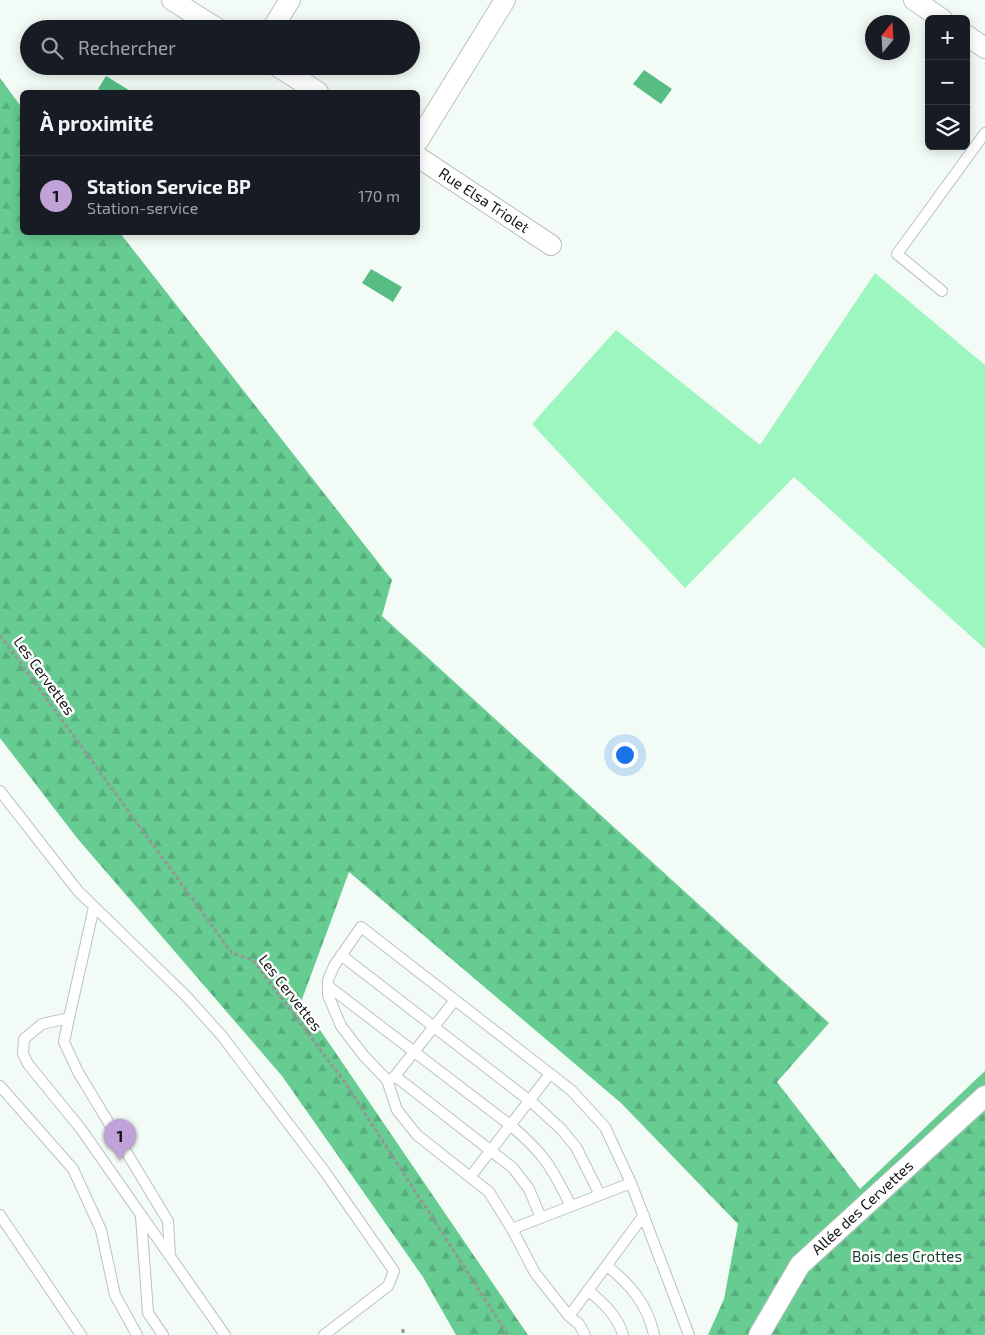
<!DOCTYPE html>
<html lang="fr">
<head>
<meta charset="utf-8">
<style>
  :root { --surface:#171b24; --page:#20242c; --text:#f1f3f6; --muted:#9ea1a6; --line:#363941; --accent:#c0a2d8 }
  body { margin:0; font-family:"Exo 2",sans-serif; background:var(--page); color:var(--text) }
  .controls { position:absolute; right:15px; top:15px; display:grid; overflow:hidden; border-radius:8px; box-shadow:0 2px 12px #0003 }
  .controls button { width:45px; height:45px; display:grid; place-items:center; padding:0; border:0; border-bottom:1px solid var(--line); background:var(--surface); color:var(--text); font:25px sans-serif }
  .compass { position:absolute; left:865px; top:15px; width:45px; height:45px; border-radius:50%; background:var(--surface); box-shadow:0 2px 12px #0003; rotate:18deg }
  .you { position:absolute; left:624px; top:754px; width:18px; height:18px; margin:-12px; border:4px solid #fff; border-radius:50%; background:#1a73e8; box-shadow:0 0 0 8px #1a73e833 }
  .badge { display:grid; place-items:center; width:32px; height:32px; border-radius:50%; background:var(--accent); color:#111; font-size:16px; font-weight:700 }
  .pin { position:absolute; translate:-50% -41px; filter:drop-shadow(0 1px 2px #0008) }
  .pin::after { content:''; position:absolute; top:26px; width:18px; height:15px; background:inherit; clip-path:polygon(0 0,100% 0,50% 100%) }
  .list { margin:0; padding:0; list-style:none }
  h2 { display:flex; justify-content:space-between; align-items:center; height:65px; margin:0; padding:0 20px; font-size:21px }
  h2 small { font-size:16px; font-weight:400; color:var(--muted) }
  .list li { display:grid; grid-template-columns:32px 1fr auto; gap:15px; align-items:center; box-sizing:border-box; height:80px; padding:0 20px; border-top:1px solid var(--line) }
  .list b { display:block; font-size:19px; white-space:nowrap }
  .list p { margin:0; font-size:16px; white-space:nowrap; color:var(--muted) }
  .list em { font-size:16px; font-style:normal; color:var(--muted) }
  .icon { flex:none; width:28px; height:28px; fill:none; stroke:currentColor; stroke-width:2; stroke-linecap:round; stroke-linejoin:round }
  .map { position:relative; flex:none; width:985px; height:1335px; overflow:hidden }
  .search { position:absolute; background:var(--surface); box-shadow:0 2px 12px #0003; left:20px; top:20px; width:400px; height:55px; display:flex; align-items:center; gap:12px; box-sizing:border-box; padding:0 18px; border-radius:28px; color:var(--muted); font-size:19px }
  .panel { position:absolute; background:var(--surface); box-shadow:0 2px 12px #0003; left:20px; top:90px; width:400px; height:145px; border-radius:8px }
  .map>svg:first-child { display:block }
  .green { fill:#9df5bf }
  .forest { fill:url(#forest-firs) }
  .water { fill:#57bd83 }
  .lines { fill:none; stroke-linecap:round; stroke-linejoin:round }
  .service-casing { stroke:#bbc3be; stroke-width:12 }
  .minor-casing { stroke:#bbc3be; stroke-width:22 }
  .path { stroke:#929994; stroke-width:3; stroke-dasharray:4 2.5; stroke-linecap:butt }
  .service { stroke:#fff; stroke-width:10 }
  .minor { stroke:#fff; stroke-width:20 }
  .labels { text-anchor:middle; stroke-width:5; stroke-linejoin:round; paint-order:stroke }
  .street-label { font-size:15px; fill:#121513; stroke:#fff }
  .park-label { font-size:15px; fill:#164029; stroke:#fff }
</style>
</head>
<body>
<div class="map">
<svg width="985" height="1335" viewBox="0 0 985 1335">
  <defs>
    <pattern id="forest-firs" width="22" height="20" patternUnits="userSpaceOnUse" patternTransform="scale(1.25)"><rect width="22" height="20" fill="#66cc91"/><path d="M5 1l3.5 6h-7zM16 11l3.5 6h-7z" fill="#57ae7c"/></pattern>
  </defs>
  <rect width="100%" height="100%" fill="#f2fbf5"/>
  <path class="green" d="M 875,273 L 985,365 L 985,649 L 794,477 L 685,588 L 532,424 L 616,330 L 760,445 Z"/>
  <path class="forest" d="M 0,78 L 22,108 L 22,232 L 120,233 L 392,580 L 382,616 L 829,1023 L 777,1082 L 860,1189 L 985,1071 L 985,1335 L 708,1335 L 724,1299 L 738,1224 L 621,1103 L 349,872 L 301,1002 L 528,1335 L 456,1335 L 423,1277 L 282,1076 L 77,838 L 0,738 Z"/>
  <path class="water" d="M 644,70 L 672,89 L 661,104 L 633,84 Z
    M 106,76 L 132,92 L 104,92 L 98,89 Z
    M 371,269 L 402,287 L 393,302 L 362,283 Z"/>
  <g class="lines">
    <g class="service-casing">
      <path id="service" d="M 942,291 L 897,254 L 985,133
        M 0,791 L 78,891 L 186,996 L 222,1036 L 325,1172 L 394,1271 L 388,1286 L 324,1335
        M 94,907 L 69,1018 L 42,1024 L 24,1039 L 23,1054 L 28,1064 L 81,1129 L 225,1335
        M 341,955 L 535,1105 L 561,1129 L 576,1147 L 600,1195
        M 328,986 L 510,1125 C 544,1153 552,1168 571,1206
        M 69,1018 L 64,1042 L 78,1072 L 168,1221 L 170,1256
        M 395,1076 L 513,1168 L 529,1189 L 541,1218
        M 391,1079 L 395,1076 L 455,1000
        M 0,1086 L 73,1169 L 101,1230 L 115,1295 L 137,1335
        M 470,1177 L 550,1074
        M 631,1183 L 512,1229 L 535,1273 L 569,1316 L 644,1215
        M 0,1215 L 81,1335
        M 141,1216 L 148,1313 L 163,1335
        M 512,1229 L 489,1192 L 417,1135 L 397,1110 L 387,1080 L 364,1056 L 341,1026 L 328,995 L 328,980 L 334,966 L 361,927 L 571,1090 L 605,1127 L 631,1183 L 689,1335
        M 607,1266 C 630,1284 648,1305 654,1335
        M 588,1290 C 602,1302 618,1316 623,1335
        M 569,1316 L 579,1324 L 585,1335"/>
    </g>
    <g class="minor-casing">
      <g id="minor">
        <path d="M 172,0 L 218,29"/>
        <path d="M 914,0 L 942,19"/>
        <path d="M 272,29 L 290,0"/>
        <path d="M 966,35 L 985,48"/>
        <path d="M 277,66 L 318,92"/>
        <path d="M 418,141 L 505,0"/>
        <path id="s1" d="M 418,157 L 551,245"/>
        <path id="s2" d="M 759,1335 L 800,1265 L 985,1096"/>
      </g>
    </g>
    <path class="path" d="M 0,635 L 232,953 L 253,960 L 346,1084 L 508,1335
      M 403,1329 L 403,1335"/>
    <use href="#service" class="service"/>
    <use href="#minor" class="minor"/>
  </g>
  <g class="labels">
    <g class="street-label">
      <text dy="5" stroke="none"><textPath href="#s1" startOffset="79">Rue Elsa Triolet</textPath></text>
      <text transform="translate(44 676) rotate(54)" y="5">Les Cervettes</text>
      <text transform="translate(290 993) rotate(52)" y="5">Les Cervettes</text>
      <text dy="5" stroke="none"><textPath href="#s2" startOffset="166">Allée des Cervettes</textPath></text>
    </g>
    <g class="park-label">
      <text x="907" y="1262">Bois des Crottes</text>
    </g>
  </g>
</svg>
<div class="controls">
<button>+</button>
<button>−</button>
<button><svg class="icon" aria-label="layers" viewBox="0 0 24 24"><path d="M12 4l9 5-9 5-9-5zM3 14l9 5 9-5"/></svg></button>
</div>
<svg class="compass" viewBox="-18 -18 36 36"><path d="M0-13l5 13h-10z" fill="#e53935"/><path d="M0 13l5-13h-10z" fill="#9ea1a6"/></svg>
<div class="you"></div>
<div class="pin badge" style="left:120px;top:1160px">1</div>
<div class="search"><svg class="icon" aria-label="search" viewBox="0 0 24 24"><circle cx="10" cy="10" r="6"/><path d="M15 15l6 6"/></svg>Rechercher</div>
<section class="panel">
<h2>À proximité<small></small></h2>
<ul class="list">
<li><span class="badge">1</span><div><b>Station Service BP</b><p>Station-service</p></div><em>170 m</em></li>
</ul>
</section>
</div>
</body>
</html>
